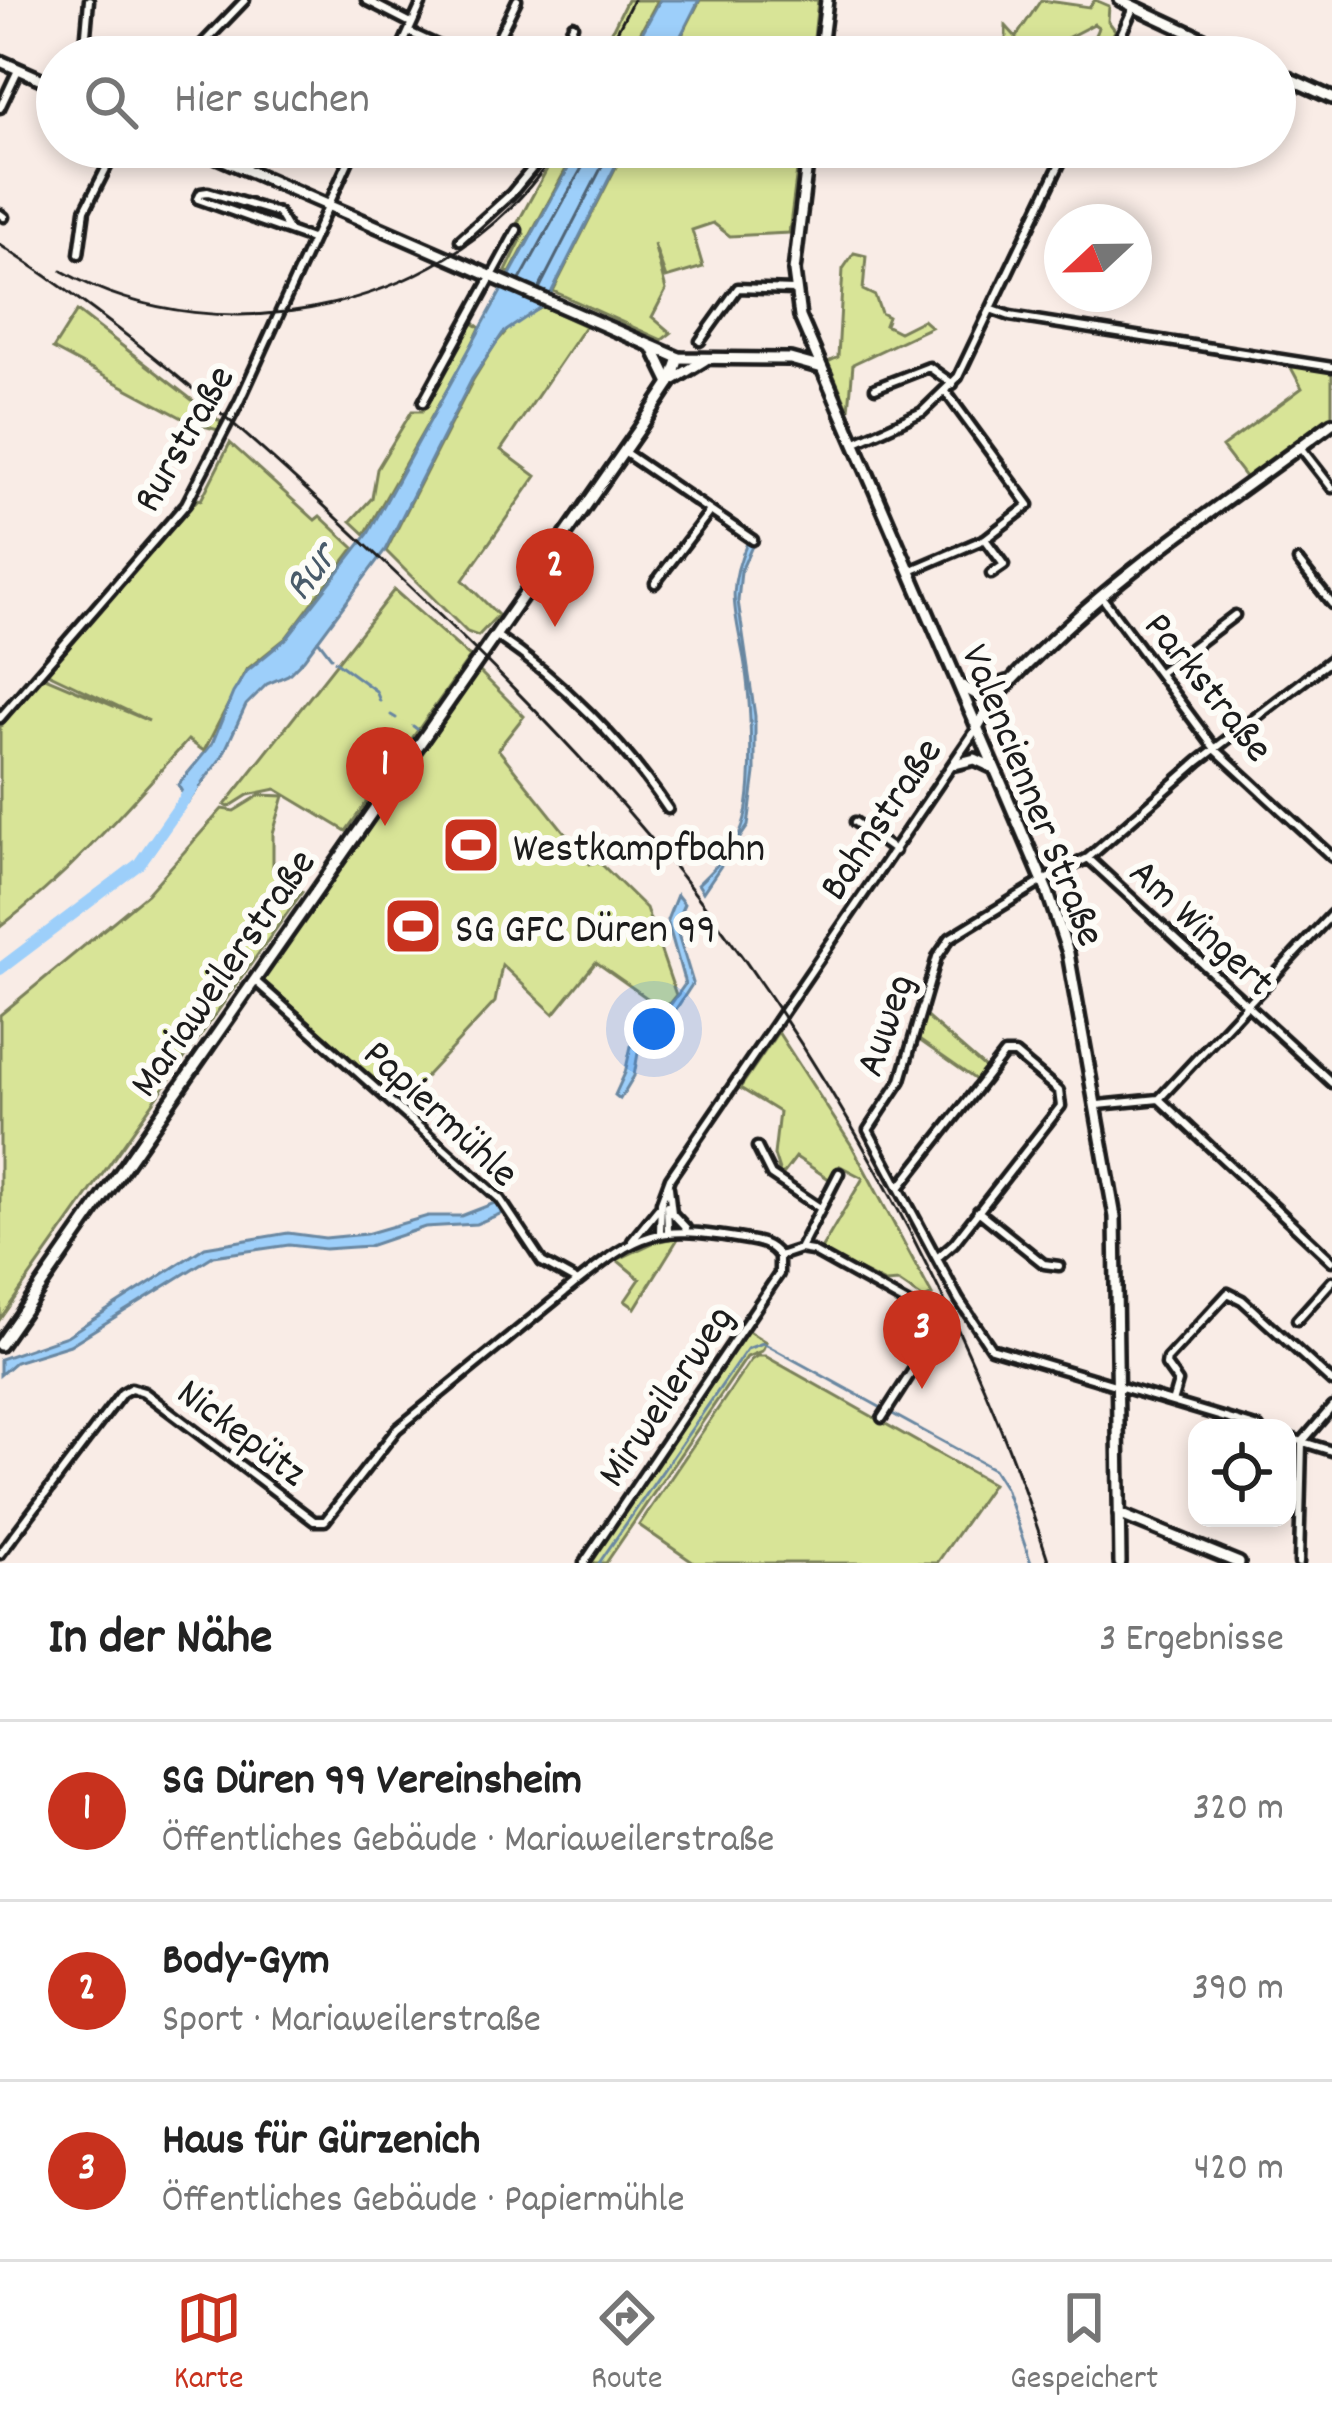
<!DOCTYPE html>
<html lang="de">
<head>
<meta charset="utf-8">
<style>
  :root { --surface:#fff; --page:#f2f2f2; --text:#222; --muted:#767676; --line:#e0e0e0; --accent:#c8321e }
  body { margin:0; font-family:Dekko,sans-serif; background:var(--page); color:var(--text) }
  .controls { position:absolute; right:36px; bottom:36px; display:grid; overflow:hidden; border-radius:24px; box-shadow:0 6px 18px #0003 }
  .controls button { width:108px; height:108px; display:grid; place-items:center; padding:0; border:0; border-bottom:3px solid var(--line); background:var(--surface); color:var(--text); font:60px sans-serif }
  .compass { position:absolute; left:1044px; top:204px; width:108px; height:108px; border-radius:50%; background:var(--surface); box-shadow:0 6px 18px #0003; rotate:248deg }
  .you { position:absolute; left:654px; top:1029px; width:42px; height:42px; margin:-30px; border:9px solid #fff; border-radius:50%; background:#1a73e8; box-shadow:0 0 0 18px #1a73e833 }
  .badge { display:grid; place-items:center; width:78px; height:78px; border-radius:50%; background:var(--accent); color:#fff; font-size:39px; font-weight:700 }
  .pin { position:absolute; translate:-50% -99px; filter:drop-shadow(0 3px 6px #0008) }
  .pin::after { content:''; position:absolute; top:63px; width:42px; height:36px; background:inherit; clip-path:polygon(0 0,100% 0,50% 100%) }
  .list { margin:0; padding:0; list-style:none }
  h2 { display:flex; justify-content:space-between; align-items:center; height:156px; margin:0; padding:0 48px; font-size:51px }
  h2 small { font-size:39px; font-weight:400; color:var(--muted) }
  .list li { display:grid; grid-template-columns:78px 1fr auto; gap:36px; align-items:center; box-sizing:border-box; height:180px; padding:0 48px; border-top:3px solid var(--line) }
  .list b { display:block; font-size:45px; white-space:nowrap }
  .list p { margin:0; font-size:39px; white-space:nowrap; color:var(--muted) }
  .list em { font-size:39px; font-style:normal; color:var(--muted) }
  .icon { flex:none; width:66px; height:66px; fill:none; stroke:currentColor; stroke-width:2; stroke-linecap:round; stroke-linejoin:round }
  .map { position:relative; flex:none; width:1332px; height:1563px; overflow:hidden }
  .search { position:absolute; background:var(--surface); box-shadow:0 6px 18px #0003; left:36px; right:36px; top:36px; height:132px; display:flex; align-items:center; gap:30px; box-sizing:border-box; padding:0 42px; border-radius:66px; color:var(--muted); font-size:45px }
  .sheet { height:696px; background:var(--surface) }
  nav { display:flex; justify-content:space-around; align-items:center; box-sizing:border-box; height:168px; border-top:3px solid var(--line); background:var(--surface); font-size:33px; color:var(--muted) }
  nav a { display:grid; justify-items:center; gap:6px }
  nav .on { color:var(--accent) }
  .map>svg:first-child { display:block }
  .green { fill:#d8e497; stroke:#7a805a; stroke-width:3 }
  .water { fill:#9dcffa; stroke:#6987a1; stroke-width:3 }
  .lines { fill:none; stroke-linecap:round; stroke-linejoin:round }
  .shore { stroke:#506475; stroke-width:3 }
  .stream { stroke:#6987a1; stroke-width:3 }
  .river { stroke:#9dcffa; stroke-width:12 }
  .street-casing { stroke:#1c1c1c; stroke-width:15 }
  .secondary-casing { stroke:#1c1c1c; stroke-width:18 }
  .primary-casing { stroke:#1c1c1c; stroke-width:18 }
  .street { stroke:#fdfcf7; stroke-width:6 }
  .secondary { stroke:#fdfcf7; stroke-width:9 }
  .primary { stroke:#fdfcf7; stroke-width:9 }
  .rail { stroke:#1c1c1c; stroke-width:3 }
  .labels { text-anchor:middle; stroke-width:12; stroke-linejoin:round; paint-order:stroke }
  .street-label { font-size:42px; fill:#1c1c1c; stroke:#fdfcf7 }
  .poi-label { font-size:42px; fill:#1c1c1c; stroke:#fdfcf7; text-anchor:start }
  .water-label { font-size:45px; font-style:italic; fill:#495b6a; stroke:#fdfcf7 }
</style>
</head>
<body>
<div class="map">
<svg width="1332" height="1563" viewBox="0 0 1332 1563">
  <rect width="100%" height="100%" fill="#f9ece6"/>
  <filter id="ink" filterUnits="userSpaceOnUse"><feTurbulence type="fractalNoise" baseFrequency=".00833" numOctaves="2"/><feDisplacementMap in="SourceGraphic" scale="24" xChannelSelector="R" yChannelSelector="G"/><feConvolveMatrix kernelMatrix="1 2 1 2 8 2 1 2 1" color-interpolation-filters="sRGB"/></filter>
  <g filter="url(#ink)">
    <path class="green" d="M 627,0 L 658,0 L 627,57 L 599,57 Z
      M 700,0 L 818,0 L 812,57 L 671,57 Z
      M 1041,0 L 1089,7 L 1095,0 L 1109,6 L 1108,21 L 1115,30 L 1105,57 L 1081,57 C 1086,46 1096,38 1098,27 L 1094,24 L 1065,39 L 1029,45 L 1021,57 L 1006,57 L 1006,26 L 1016,37 Z
      M 559,147 L 578,147 L 510,273 L 506,271 L 524,234 L 517,224 Z
      M 626,147 L 800,147 L 789,233 L 730,236 L 713,223 L 692,230 L 703,267 L 666,278 L 654,244 L 666,290 L 652,317 L 671,333 L 662,340 L 553,291 Z
      M 854,253 L 866,256 L 863,290 L 875,296 L 881,313 L 888,317 L 885,325 L 899,332 L 923,320 L 931,327 L 853,364 L 849,410 L 828,362 L 838,357 L 843,269 Z
      M 543,307 L 585,326 L 501,450 L 536,476 L 463,580 L 498,615 L 478,636 L 467,632 L 386,551 L 473,380 L 496,343 L 514,322 Z
      M 77,311 L 222,423 L 218,430 L 190,422 L 53,349 Z
      M 468,319 L 480,328 L 469,351 L 365,534 L 351,521 L 372,498 L 377,469 L 412,411 L 422,411 Z
      M 1289,364 L 1332,371 L 1332,416 L 1248,481 L 1222,447 L 1302,388 Z
      M 230,443 L 315,520 L 320,516 L 354,548 L 286,638 L 246,670 L 204,751 L 188,740 C 128,807 72,872 0,927 L 0,727 L 43,676 L 149,721 L 46,672 L 198,499 L 201,500 Z
      M 394,590 L 470,657 L 346,831 L 276,789 L 248,795 L 229,807 L 225,805 Z
      M 479,671 L 524,716 L 498,749 L 590,864 L 598,861 L 646,908 L 676,995 L 664,1010 L 596,962 L 554,1014 L 502,965 L 495,1002 L 401,1103 L 263,980 Z
      M 260,795 L 284,796 L 273,833 L 273,872 L 302,892 L 0,1319 L 0,1015 L 147,894 L 222,809 L 234,811 Z
      M 923,1014 L 985,1068 L 976,1080 L 916,1038 Z
      M 778,1032 L 852,1146 L 932,1295 L 924,1299 L 899,1282 L 885,1283 L 820,1251 L 863,1178 L 840,1166 L 832,1181 L 796,1157 L 781,1177 L 774,1155 L 779,1112 L 740,1088 Z
      M 679,1237 L 635,1308 L 625,1301 L 640,1279 L 617,1260 L 655,1242 Z
      M 748,1331 L 766,1342 L 762,1351 L 747,1357 L 606,1563 L 590,1563 Z
      M 757,1356 L 765,1356 L 992,1484 L 937,1563 L 694,1563 L 639,1525 L 751,1360 Z"/>
    <path class="water" d="M 660,0 L 699,0 L 670,57 L 629,57 Z
      M 580,147 L 625,147 L 552,291 L 543,306 L 503,333 L 472,379 L 385,550 L 304,659 L 288,675 L 267,684 L 246,705 L 222,757 L 188,802 L 178,785 L 212,744 L 233,693 L 247,671 L 286,639 L 368,534 Z
      M 747,543 L 752,546 L 741,571 L 738,601 L 755,716 L 755,773 L 748,826 L 703,892 L 698,884 C 713,870 737,845 743,825 C 755,787 751,699 744,659 C 735,610 726,591 747,543 Z
      M 677,895 L 684,904 L 675,924 L 693,983 L 652,1046 L 638,1053 L 634,1076 L 620,1099 L 615,1095 L 625,1073 L 631,1046 L 646,1040 L 685,984 L 667,920 Z
      M 497,1202 L 505,1212 L 476,1224 L 425,1227 L 369,1246 L 325,1249 L 289,1245 L 213,1256 L 70,1345 L 15,1362 L 0,1375 L 0,1359 L 67,1336 L 205,1247 L 288,1233 L 325,1238 L 366,1234 L 428,1216 L 461,1216 Z"/>
    <g class="lines">
      <path class="shore" d="M 520,280 L 588,157 L 589,147
        M 539,289 L 612,147"/>
      <path class="stream" d="M 318,640 L 331,657
        M 335,661 L 376,691 L 380,701
        M 391,715 L 396,718
        M 413,726 L 417,729
        M 599,1563 L 747,1349 L 763,1343 L 993,1469 L 1005,1488 L 1031,1563"/>
      <path class="river" d="M 0,969 L 139,864 L 193,787"/>
      <g class="street-casing">
        <path id="street" d="M 366,0 L 411,23
          M 409,32 L 463,57
          M 84,57 L 89,0
          M 190,57 L 245,0
          M 397,57 L 423,0
          M 489,57 L 517,0
          M 557,57 L 573,25
          M 1111,57 L 1134,6
          M 0,108 L 18,70
          M 0,214 L 4,217
          M 289,231 L 278,213 L 208,192 L 201,193 L 198,199 L 311,239
          M 460,240 L 511,194 L 550,147
          M 79,254 L 85,210 L 117,147
          M 993,310 L 1010,316 L 1332,367
          M 700,341 L 738,288 L 794,290
          M 875,388 L 929,367 L 953,384
          M 423,402 L 517,230
          M 854,443 L 922,412 L 958,377 L 1068,147
          M 1300,447 L 1332,488
          M 624,452 L 753,540
          M 985,539 L 1004,565 L 991,574
          M 1298,561 L 1332,604
          M 910,571 L 985,539 L 1029,505 L 946,392
          M 655,583 L 710,511
          M 1101,596 L 1215,749 L 1332,857
          M 495,635 C 562,680 623,742 668,809
          M 1160,672 L 1235,615
          M 0,718 L 186,504 L 239,402 L 355,147
          M 855,822 L 895,851
          M 1088,858 L 1332,1083
          M 254,980 L 500,1199 L 542,1262 L 578,1282 C 640,1232 657,1225 736,1238 C 753,1241 769,1241 779,1256 L 800,1249 L 812,1251 L 929,1316 L 940,1328 L 882,1418
          M 1159,1099 L 1332,1261
          M 1098,1105 L 1159,1099 L 1332,914
          M 757,1147 L 771,1175 L 820,1208
          M 669,1187 L 672,1213 L 686,1228
          M 899,1188 L 1004,1054 L 1015,1054 L 1059,1091 L 1061,1106 L 954,1243 L 937,1258
          M 667,1205 L 668,1231
          M 978,1211 L 1044,1264 L 1059,1266
          M 660,1232 L 661,1202 L 670,1178 L 977,728
          M 632,1241 L 658,1209
          M 800,1249 L 839,1173
          M 1297,1320 L 1332,1281
          M 1173,1399 L 1178,1382 L 1166,1365 L 1167,1359 L 1228,1293 L 1242,1300 L 1332,1382
          M 1259,1428 L 991,1348 L 959,1300 L 868,1130 L 901,1080 L 937,957 L 950,938 L 1043,881 L 1088,858 L 1199,761 L 1332,659
          M 1287,1437 L 1332,1451
          M 0,1554 L 122,1393 L 131,1388 L 144,1392 L 314,1521 L 325,1521 L 397,1429 L 577,1282
          M 584,1563 L 779,1274 L 779,1256
          M 1299,1563 L 1302,1442 L 1332,1407"/>
      </g>
      <g class="secondary-casing">
        <path id="secondary" d="M 1120,0 L 1242,57
          M 1275,72 L 1332,98
          M 674,379 L 705,360
          M 0,1345 L 638,431 L 670,383 L 679,358
          M 1119,1514 L 1239,1563"/>
      </g>
      <g class="primary-casing">
        <path id="primary" d="M 820,57 L 827,0
          M 0,61 L 57,86
          M 194,147 L 679,358 L 790,359 L 819,367
          M 809,147 L 794,271 L 800,317 L 999,778 L 1048,893 L 1068,953 L 1115,1217 L 1120,1563
          M 653,348 L 670,383
          M 962,686 L 976,694 L 1006,682
          M 977,728 C 993,697 1018,673 1042,650 C 1129,564 1234,497 1332,423
          M 955,764 L 975,759 L 992,767"/>
      </g>
      <use href="#street" class="street"/>
      <use href="#secondary" class="secondary"/>
      <use href="#primary" class="primary"/>
      <path class="rail" d="M 604,57 L 633,0
        M 0,245 C 136,333 254,439 371,550 C 468,641 563,734 649,836 C 819,1039 969,1311 1049,1563
        M 62,271 C 223,361 461,309 558,147"/>
    </g>
  </g>
  <defs>
    <g id="stadium-square" transform="scale(3)"><rect x="-9" y="-9" width="18" height="18" rx="4" fill="#c8321e" stroke="#fdfcf7"/><path d="M0-5a6.5 5 0 1 0 0 10a6.5 5 0 1 0 0-10ZM-3.5-1.8h7v3.6h-7Z" fill="#fff"/></g>
  </defs>
  <g fill-rule="evenodd">
    <use href="#stadium-square" x="471" y="845"/>
    <use href="#stadium-square" x="413" y="926"/>
  </g>
  <g class="labels">
    <g class="street-label">
      <text transform="translate(181 437) rotate(-60)" y="15">Rurstraße</text>
      <text transform="translate(1211 685) rotate(51)" y="15">Parkstraße</text>
      <text transform="translate(1036 794) rotate(68)" y="15">Valencienner Straße</text>
      <text transform="translate(878 817) rotate(-56)" y="15">Bahnstraße</text>
      <text transform="translate(1204 925) rotate(43)" y="15">Am Wingert</text>
      <text transform="translate(220 971) rotate(-55)" y="15">Mariaweilerstraße</text>
      <text transform="translate(882 1024) rotate(-71)" y="15">Auweg</text>
      <text transform="translate(443 1111) rotate(43)" y="15">Papiermühle</text>
      <text transform="translate(663 1394) rotate(-56)" y="15">Mirweilerweg</text>
      <text transform="translate(244 1430) rotate(37)" y="15">Nickepütz</text>
    </g>
    <g class="poi-label">
      <text x="513" y="860">Westkampfbahn</text>
      <text x="455" y="941">SG GFC Düren 99</text>
    </g>
    <g class="water-label">
      <text transform="translate(307 570) rotate(-53)" y="16">Rur</text>
    </g>
  </g>
</svg>
<div class="controls">
<button><svg class="icon" aria-label="locate" viewBox="0 0 24 24"><circle cx="12" cy="12" r="6"/><path d="M12 2v4M12 18v4M2 12h4M18 12h4"/></svg></button>
</div>
<svg class="compass" viewBox="-18 -18 36 36"><path d="M0-13l5 13h-10z" fill="#e53935"/><path d="M0 13l5-13h-10z" fill="#767676"/></svg>
<div class="you"></div>
<div class="pin badge" style="left:385px;top:826px">1</div>
<div class="pin badge" style="left:555px;top:627px">2</div>
<div class="pin badge" style="left:922px;top:1389px">3</div>
<div class="search"><svg class="icon" aria-label="search" viewBox="0 0 24 24"><circle cx="10" cy="10" r="6"/><path d="M15 15l6 6"/></svg>Hier suchen</div>
</div>
<section class="sheet">
<h2>In der Nähe<small>3 Ergebnisse</small></h2>
<ul class="list">
<li><span class="badge">1</span><div><b>SG Düren 99 Vereinsheim</b><p>Öffentliches Gebäude · Mariaweilerstraße</p></div><em>320 m</em></li>
<li><span class="badge">2</span><div><b>Body-Gym</b><p>Sport · Mariaweilerstraße</p></div><em>390 m</em></li>
<li><span class="badge">3</span><div><b>Haus für Gürzenich</b><p>Öffentliches Gebäude · Papiermühle</p></div><em>420 m</em></li>
</ul>
</section>
<nav>
<a class="on"><svg class="icon" aria-label="map" viewBox="0 0 24 24"><path d="M3 6l6-2 6 2 6-2v14l-6 2-6-2-6 2zM9 4v14M15 6v14"/></svg>Karte</a>
<a><svg class="icon" aria-label="directions" viewBox="0 0 24 24"><path d="M12 3l9 9-9 9-9-9zM9 14v-3h6M13 9l2 2-2 2"/></svg>Route</a>
<a><svg class="icon" aria-label="saved" viewBox="0 0 24 24"><path d="M7 4h10v16l-5-4-5 4z"/></svg>Gespeichert</a>
</nav>
</body>
</html>
